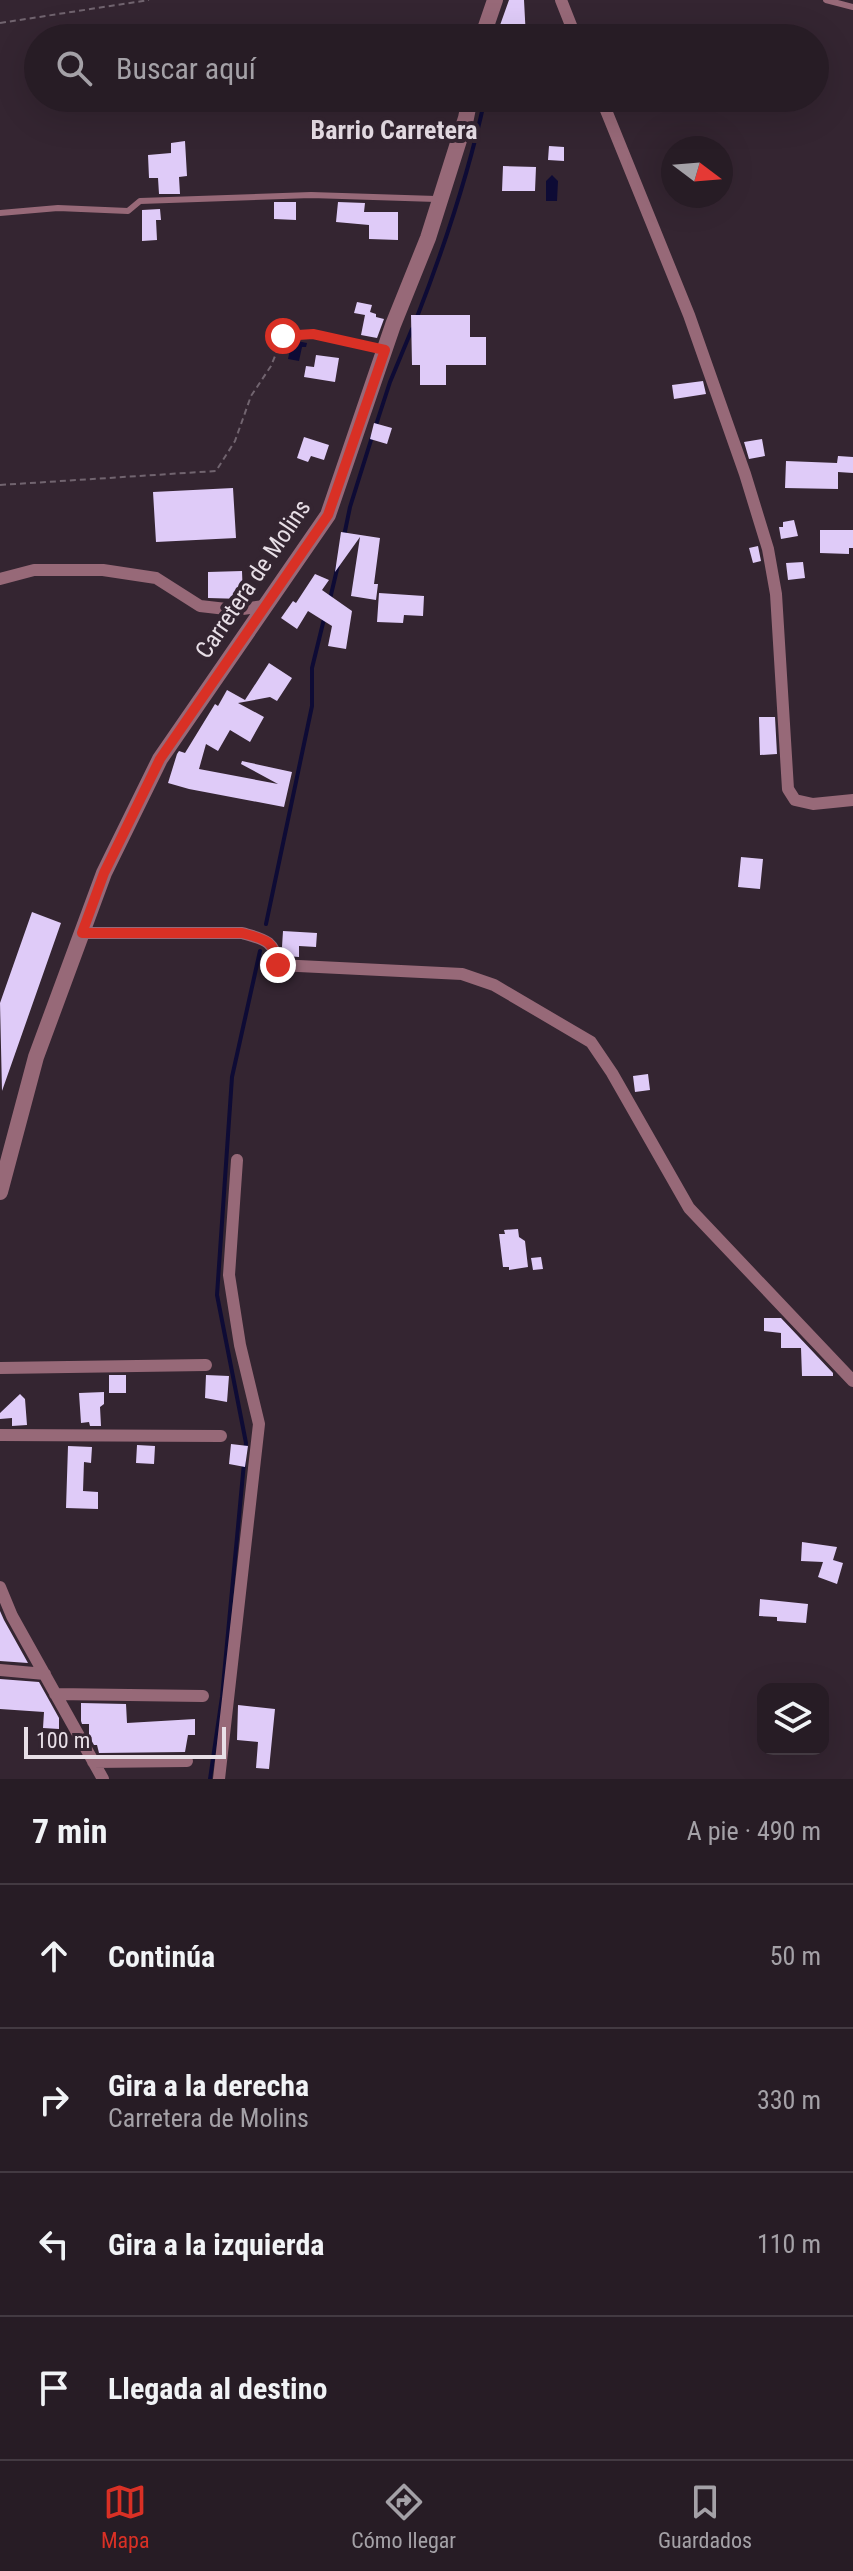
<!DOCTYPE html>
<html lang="es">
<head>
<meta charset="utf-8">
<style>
  :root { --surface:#271c25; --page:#2f252d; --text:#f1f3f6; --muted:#a4a1a7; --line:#433a42; --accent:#d93025 }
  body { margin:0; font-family:"Roboto Condensed",sans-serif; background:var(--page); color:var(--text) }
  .controls { position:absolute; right:24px; bottom:24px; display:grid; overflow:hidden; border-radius:16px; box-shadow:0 8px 32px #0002 }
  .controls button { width:72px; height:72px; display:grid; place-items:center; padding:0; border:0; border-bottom:2px solid var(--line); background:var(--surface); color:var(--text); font:40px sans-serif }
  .compass { position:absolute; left:661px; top:136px; width:72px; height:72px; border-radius:50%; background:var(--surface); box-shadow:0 8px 32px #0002; rotate:106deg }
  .scale { position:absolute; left:24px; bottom:20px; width:202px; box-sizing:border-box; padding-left:8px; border:4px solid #e8dfe7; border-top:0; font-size:22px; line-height:28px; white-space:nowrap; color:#e8dfe7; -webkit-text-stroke:6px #342531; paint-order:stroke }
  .stop { position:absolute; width:24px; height:24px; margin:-18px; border:6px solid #d93025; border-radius:50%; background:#fff }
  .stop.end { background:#d93025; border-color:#fff; box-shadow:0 2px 8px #0008 }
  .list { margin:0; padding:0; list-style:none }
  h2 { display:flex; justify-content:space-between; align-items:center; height:104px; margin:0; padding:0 32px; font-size:34px }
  h2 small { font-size:26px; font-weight:400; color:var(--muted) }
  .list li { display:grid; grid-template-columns:52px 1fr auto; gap:24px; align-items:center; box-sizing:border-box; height:144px; padding:0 32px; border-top:2px solid var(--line) }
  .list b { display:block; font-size:30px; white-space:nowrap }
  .list p { margin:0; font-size:26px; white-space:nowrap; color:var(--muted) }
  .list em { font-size:26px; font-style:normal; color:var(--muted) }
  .icon { flex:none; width:44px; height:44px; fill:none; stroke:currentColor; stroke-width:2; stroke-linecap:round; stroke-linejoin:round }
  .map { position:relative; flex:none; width:853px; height:1779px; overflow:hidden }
  .search { position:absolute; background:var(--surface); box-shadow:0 8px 32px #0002; left:24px; right:24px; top:24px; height:88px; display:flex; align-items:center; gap:20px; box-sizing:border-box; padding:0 28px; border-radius:44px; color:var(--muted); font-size:30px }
  .sheet { height:680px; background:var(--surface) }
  nav { display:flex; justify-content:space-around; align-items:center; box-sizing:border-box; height:112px; border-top:2px solid var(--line); background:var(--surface); font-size:22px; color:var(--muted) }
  nav a { display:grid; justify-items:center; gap:4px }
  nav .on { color:var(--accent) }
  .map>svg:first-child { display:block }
  .water { fill:#0e0b35 }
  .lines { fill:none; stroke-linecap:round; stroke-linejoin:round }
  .stream { stroke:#0e0b35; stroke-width:4 }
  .building { fill:#dfcbf8 }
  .path { stroke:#71646f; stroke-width:2; stroke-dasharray:6 4; stroke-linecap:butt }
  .service { stroke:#976978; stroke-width:6 }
  .minor { stroke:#976978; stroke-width:12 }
  .tertiary { stroke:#976978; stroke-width:16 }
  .route { stroke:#d93025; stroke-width:10 }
  .labels { text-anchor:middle; stroke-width:8; stroke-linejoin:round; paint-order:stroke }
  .street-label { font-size:24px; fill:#e8dfe7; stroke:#342531 }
  .neighbourhood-label { font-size:26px; font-weight:bold; fill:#e8dfe7; stroke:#342531 }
</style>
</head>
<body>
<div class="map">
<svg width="853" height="1779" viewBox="0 0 853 1779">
  <rect width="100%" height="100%" fill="#342531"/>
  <path class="water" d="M 552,175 L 558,181 L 557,201 L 546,201 L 546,181 Z
    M 292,340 L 307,343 L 306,347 L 302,347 L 299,361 L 288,359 Z"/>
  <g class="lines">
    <path class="stream" d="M 417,317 C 445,245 469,173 485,98
      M 376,425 L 390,382 L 412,329
      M 344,536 L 350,507 L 372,437
      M 330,599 L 338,565
      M 266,924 L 312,706 L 312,668 L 324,619
      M 245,1450 L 246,1443 L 217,1295 L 232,1077 L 260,951
      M 210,1779 L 222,1697 L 244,1463"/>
  </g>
  <path class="building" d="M 509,0 L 524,0 L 526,38 L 499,38 L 499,28 Z
    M 185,141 L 187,176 L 179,177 L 180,194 L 159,194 L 158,178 L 149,178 L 148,155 L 171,153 L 171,143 Z
    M 549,146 L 564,147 L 564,161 L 548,160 Z
    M 503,166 L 536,167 L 535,191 L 502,191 Z
    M 274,202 L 296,202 L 296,220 L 274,219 Z
    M 338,202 L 365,203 L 364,212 L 398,212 L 398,240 L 369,239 L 369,225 L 336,222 Z
    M 160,209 L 161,220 L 156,220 L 157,240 L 142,241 L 142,210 Z
    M 357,302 L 372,305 L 370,312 L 376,314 L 376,317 L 384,319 L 377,338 L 361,335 L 365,315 L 354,313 Z
    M 411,315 L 470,315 L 470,337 L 486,337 L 486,365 L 446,365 L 446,385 L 420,385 L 420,365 L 412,365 Z
    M 316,355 L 339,358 L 335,382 L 304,377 L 306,366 L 314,367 Z
    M 703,381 L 706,394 L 674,399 L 672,385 Z
    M 374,423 L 392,428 L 387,444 L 370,439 Z
    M 304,437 L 329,445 L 324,460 L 311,456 L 308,462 L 297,458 Z
    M 762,439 L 765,456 L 749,459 L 744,442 Z
    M 838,456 L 853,457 L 853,473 L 838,472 L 838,489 L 785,488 L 786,461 L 837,463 Z
    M 233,488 L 236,538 L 156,542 L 153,492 Z
    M 794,520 L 798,536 L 781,539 L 779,527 L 783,527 L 783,522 Z
    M 820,530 L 853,530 L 853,548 L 849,548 L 849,554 L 820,553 Z
    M 341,532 L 380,538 L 374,584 L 378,584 L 376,600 L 351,596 L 360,537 L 335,572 Z
    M 758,546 L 761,561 L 753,563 L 749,548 Z
    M 803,562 L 805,578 L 788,580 L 786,563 Z
    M 242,571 L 243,599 L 208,598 L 208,572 Z
    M 315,574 L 329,580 L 322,590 L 352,611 L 346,649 L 328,646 L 332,626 L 308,611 L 297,629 L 281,618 L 293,601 L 296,603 Z
    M 379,593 L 424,596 L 423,616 L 404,615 L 403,623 L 377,622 Z
    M 269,663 L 292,678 L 277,701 L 270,697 L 238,703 L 264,717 L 250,742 L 230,730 L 218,751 L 206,744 L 199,769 L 278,784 L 241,764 L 242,761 L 292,772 L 284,807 L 189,789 L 168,783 L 177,754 L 179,751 L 185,753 L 215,704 L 218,706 L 227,690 L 245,700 Z
    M 759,717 L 775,717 L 777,754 L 760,755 Z
    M 741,857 L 763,859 L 760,889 L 738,887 Z
    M 32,912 L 61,923 L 2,1091 L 0,1003 Z
    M 283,931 L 317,933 L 316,947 L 299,946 L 299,957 L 286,956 L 282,947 Z
    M 648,1074 L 650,1090 L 635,1092 L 633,1076 Z
    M 518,1229 L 519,1237 L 525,1241 L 528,1267 L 509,1270 L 509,1267 L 503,1267 L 499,1234 L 505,1234 L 504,1230 Z
    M 541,1257 L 543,1269 L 533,1270 L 531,1258 Z
    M 764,1318 L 781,1318 L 833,1373 L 833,1376 L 802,1376 L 801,1348 L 781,1348 L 781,1333 L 764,1331 Z
    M 109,1375 L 126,1375 L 126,1393 L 109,1393 Z
    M 206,1375 L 229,1376 L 227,1402 L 205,1398 Z
    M 104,1392 L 104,1404 L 100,1407 L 101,1426 L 90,1426 L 89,1422 L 81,1423 L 79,1393 Z
    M 20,1394 L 25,1399 L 27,1425 L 12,1426 L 12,1418 L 0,1419 L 0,1413 Z
    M 231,1444 L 248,1446 L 245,1467 L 229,1464 Z
    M 137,1445 L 155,1446 L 154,1464 L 136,1463 Z
    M 68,1446 L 92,1447 L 91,1463 L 84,1462 L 83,1491 L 98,1492 L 98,1509 L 66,1508 Z
    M 802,1542 L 837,1547 L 833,1560 L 843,1563 L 837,1584 L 818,1577 L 823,1562 L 801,1561 Z
    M 760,1599 L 808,1604 L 806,1623 L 777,1621 L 777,1617 L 759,1616 Z
    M 0,1611 L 4,1620 L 28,1663 L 0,1661 Z
    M 0,1679 L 39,1682 L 59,1718 L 59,1729 L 43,1728 L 44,1712 L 0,1709 Z
    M 81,1703 L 126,1704 L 127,1723 L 195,1719 L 195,1735 L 188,1735 L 185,1752 L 99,1753 L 97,1745 L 94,1745 L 89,1736 L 89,1724 L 82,1724 L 81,1721 Z
    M 238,1705 L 275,1709 L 269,1769 L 256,1768 L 258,1742 L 237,1740 Z"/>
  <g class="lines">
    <path class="path" d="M 0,23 L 149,0
      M 0,485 L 216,471 L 235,441 L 251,396 L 271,366 L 283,336 L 313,334 L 369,346"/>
    <path class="service" d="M 826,0 L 853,7
      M 0,213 L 58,208 L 128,211 L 140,201 L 311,195 L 436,199"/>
    <path class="minor" d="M 561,0 L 576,38
      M 601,98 L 689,315 L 745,474 L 768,549 L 776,594 L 788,789 L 795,800 L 813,804 L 853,800
      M 0,579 L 34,570 L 103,570 L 156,578 L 200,606 L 235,610 L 264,606
      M 82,933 L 242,933 C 263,939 275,940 278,965 L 462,974 L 494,985 L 591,1042 L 612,1073 L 689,1208 L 853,1381
      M 0,1368 L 206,1365
      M 0,1435 L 221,1436
      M 0,1587 L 12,1616 L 103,1779
      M 0,1670 L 45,1674
      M 55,1694 L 203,1696
      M 93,1762 L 187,1761
      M 219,1779 L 259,1424 L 240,1345 L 229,1275 L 237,1160"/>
    <path class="tertiary" d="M 482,38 L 495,0
      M 0,1192 L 36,1057 L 104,873 L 160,759 L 328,515 L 393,325 L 428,238 L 466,118 L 470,98"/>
  </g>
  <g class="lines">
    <path class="route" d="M 278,965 C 275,940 264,939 242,933 L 82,933 L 104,873 L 160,759 L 328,515 L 385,350 L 313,334 L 283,336"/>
  </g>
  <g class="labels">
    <g class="street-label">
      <text transform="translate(253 579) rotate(-56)" y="8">Carretera de Molins</text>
    </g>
    <g class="neighbourhood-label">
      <text x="394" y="139">Barrio Carretera</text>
    </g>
  </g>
</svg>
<div class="controls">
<button><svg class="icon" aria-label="layers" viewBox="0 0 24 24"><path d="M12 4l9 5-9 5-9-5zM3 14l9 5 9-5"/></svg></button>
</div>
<svg class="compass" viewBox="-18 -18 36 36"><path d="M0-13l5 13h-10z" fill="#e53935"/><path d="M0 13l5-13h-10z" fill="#a4a1a7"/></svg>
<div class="scale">100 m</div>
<div class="stop" style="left:283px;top:336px"></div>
<div class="stop end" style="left:278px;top:965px"></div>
<div class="search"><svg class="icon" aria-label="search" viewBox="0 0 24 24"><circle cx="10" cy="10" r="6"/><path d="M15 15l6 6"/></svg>Buscar aquí</div>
</div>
<section class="sheet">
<h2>7 min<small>A pie · 490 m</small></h2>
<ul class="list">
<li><svg class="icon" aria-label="ahead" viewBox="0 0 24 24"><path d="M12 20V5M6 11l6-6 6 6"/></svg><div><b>Continúa</b></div><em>50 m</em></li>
<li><svg class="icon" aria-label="right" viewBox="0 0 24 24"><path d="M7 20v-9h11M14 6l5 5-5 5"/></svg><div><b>Gira a la derecha</b><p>Carretera de Molins</p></div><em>330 m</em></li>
<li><svg class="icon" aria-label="left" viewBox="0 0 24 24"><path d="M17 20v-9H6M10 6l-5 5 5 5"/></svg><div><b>Gira a la izquierda</b></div><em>110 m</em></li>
<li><svg class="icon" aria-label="arrive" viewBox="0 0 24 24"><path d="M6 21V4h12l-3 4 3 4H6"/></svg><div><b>Llegada al destino</b></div></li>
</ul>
</section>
<nav>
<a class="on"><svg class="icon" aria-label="map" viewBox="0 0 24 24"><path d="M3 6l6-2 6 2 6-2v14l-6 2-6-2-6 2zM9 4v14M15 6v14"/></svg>Mapa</a>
<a><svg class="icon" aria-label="directions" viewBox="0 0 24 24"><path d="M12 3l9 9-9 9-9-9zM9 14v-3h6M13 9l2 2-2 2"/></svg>Cómo llegar</a>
<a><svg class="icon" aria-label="saved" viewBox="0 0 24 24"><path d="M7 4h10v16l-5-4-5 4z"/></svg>Guardados</a>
</nav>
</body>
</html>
